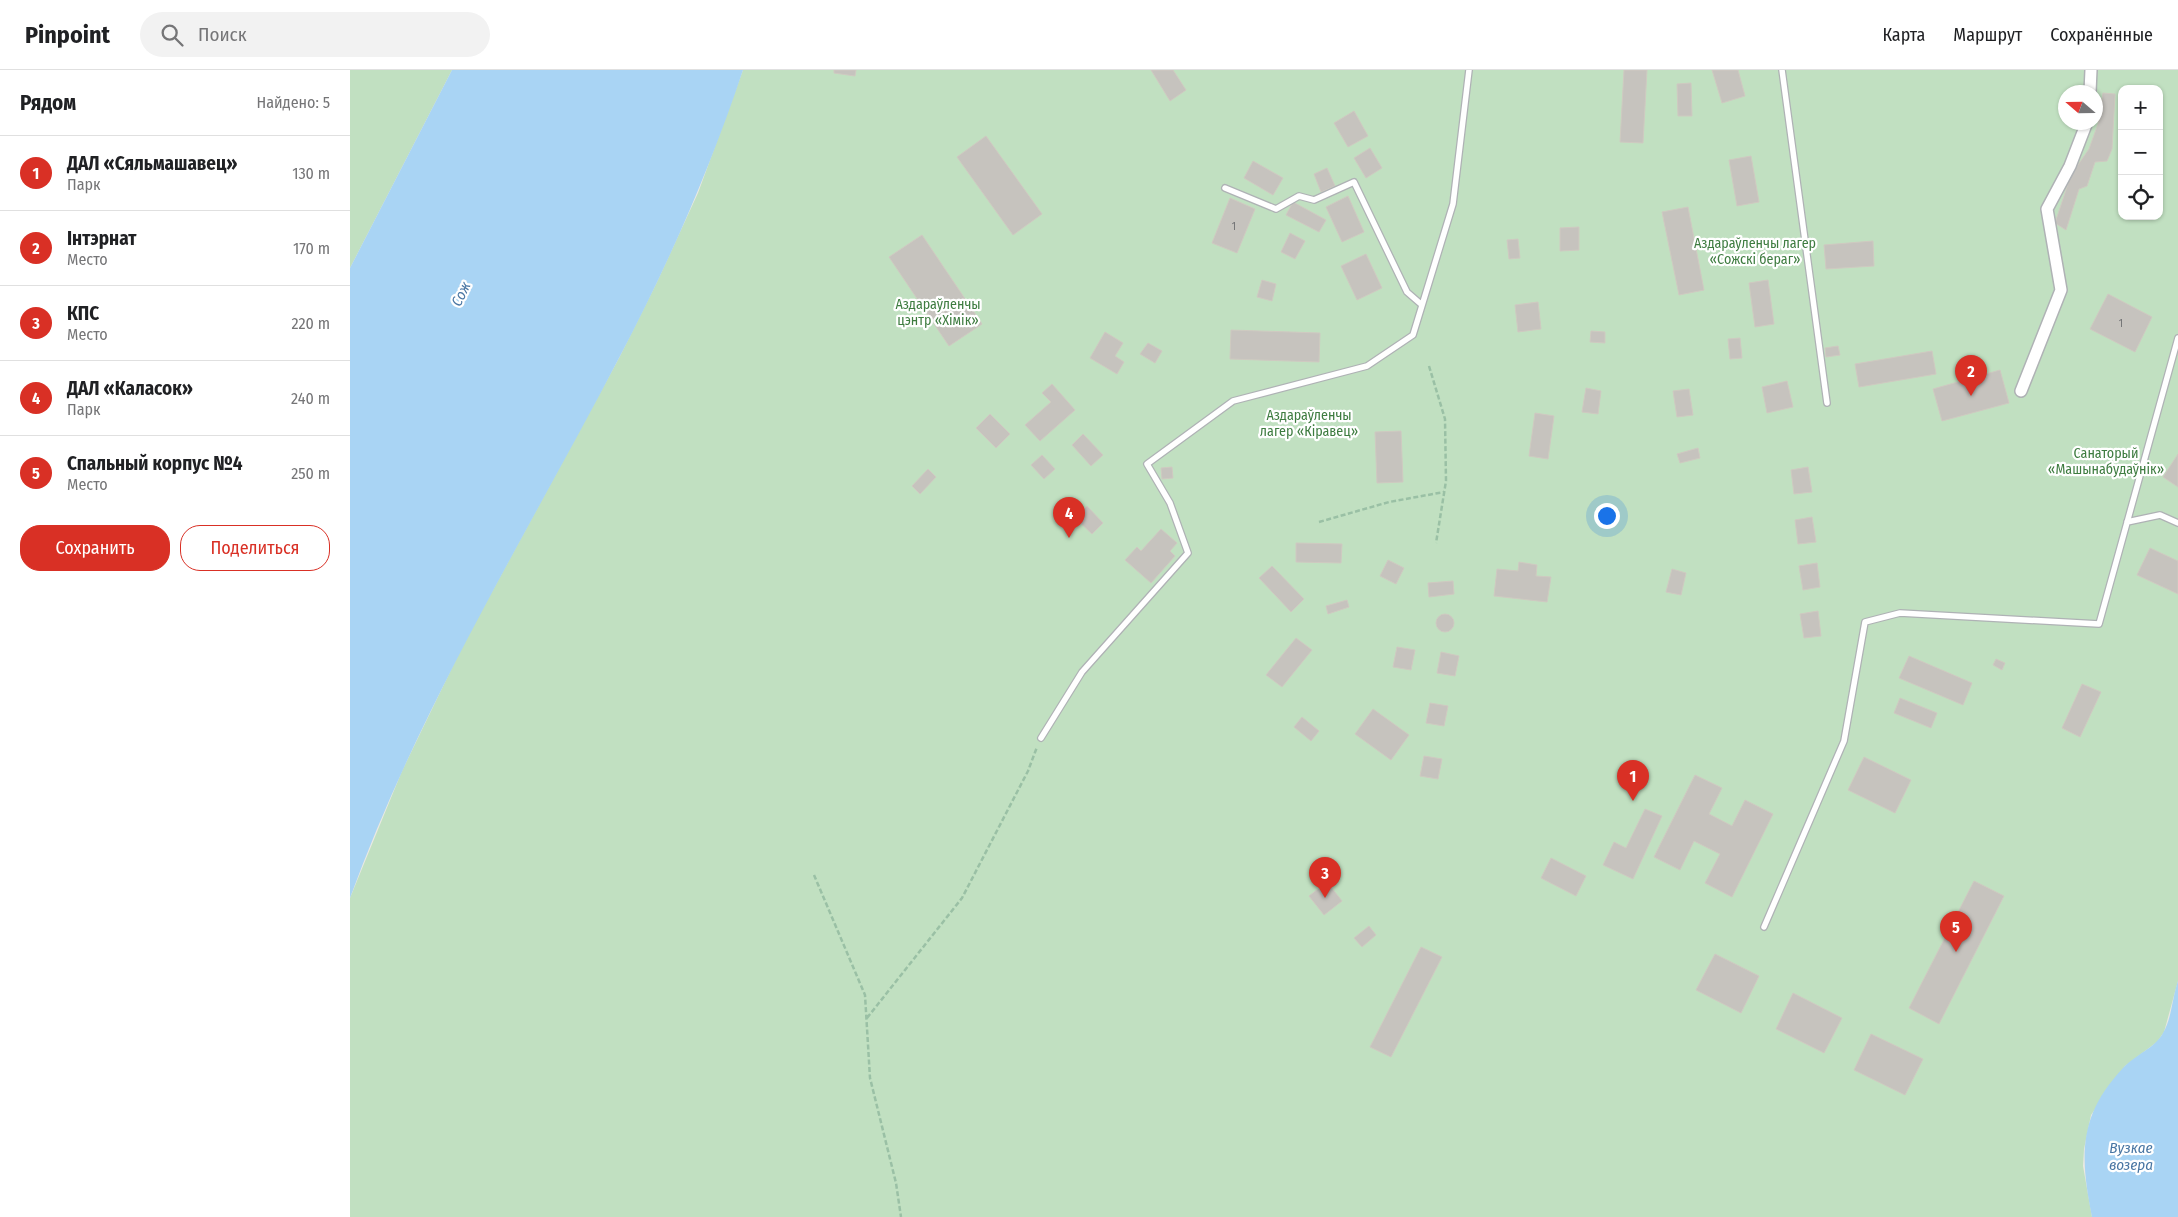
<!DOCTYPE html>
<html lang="ru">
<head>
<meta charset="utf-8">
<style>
  :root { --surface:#fff; --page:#f2f2f2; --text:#202124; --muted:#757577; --line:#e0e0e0; --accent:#d93025 }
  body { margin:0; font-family:"Fira Sans Condensed",sans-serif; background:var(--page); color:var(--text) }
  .controls { position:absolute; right:15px; top:15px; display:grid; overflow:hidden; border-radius:10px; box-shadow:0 1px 4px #0004 }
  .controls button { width:45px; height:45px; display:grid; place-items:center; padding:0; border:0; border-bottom:1px solid var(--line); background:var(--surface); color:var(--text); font:25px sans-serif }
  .compass { position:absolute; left:1708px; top:15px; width:45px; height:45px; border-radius:50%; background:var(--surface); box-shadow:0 1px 4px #0004; rotate:290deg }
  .you { position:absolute; left:1256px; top:445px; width:18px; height:18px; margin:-12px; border:4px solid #fff; border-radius:50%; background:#1a73e8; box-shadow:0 0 0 8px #1a73e833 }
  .badge { display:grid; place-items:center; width:32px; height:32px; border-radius:50%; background:var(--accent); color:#fff; font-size:16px; font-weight:700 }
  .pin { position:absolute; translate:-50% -41px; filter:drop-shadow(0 1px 2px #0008) }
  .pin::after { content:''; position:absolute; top:26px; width:18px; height:15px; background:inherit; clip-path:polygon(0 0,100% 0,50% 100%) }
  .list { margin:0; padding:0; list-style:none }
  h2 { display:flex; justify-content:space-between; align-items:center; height:65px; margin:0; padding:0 20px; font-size:21px }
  h2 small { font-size:16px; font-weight:400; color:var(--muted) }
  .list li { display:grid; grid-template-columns:32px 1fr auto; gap:15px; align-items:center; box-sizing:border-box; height:75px; padding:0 20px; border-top:1px solid var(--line) }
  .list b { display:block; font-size:19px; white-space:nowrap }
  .list p { margin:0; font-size:16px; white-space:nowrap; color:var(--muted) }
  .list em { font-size:16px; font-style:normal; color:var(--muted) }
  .actions { display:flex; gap:10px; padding:15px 20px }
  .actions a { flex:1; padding:11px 0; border:1px solid var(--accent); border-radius:20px; text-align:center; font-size:18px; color:var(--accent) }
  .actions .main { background:var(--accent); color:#fff }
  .icon { flex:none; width:28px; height:28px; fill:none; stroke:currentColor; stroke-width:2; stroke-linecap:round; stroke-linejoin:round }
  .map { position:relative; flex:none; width:1828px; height:1147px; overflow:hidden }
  header { display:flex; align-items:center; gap:30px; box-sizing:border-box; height:70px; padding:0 25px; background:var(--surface); border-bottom:1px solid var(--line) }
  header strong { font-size:24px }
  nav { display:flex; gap:28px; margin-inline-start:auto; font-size:18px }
  .search { width:350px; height:45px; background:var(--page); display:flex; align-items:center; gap:12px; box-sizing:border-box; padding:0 18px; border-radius:28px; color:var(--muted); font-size:19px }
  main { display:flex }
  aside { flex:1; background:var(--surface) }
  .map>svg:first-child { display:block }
  .green { fill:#c1e0c1; fill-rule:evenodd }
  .water { fill:#a9d4f4 }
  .building { fill:#c6c3be; stroke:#cfcac1 }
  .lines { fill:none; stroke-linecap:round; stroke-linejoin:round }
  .service-casing { stroke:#afb2b5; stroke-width:8 }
  .minor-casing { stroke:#afb2b5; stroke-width:14 }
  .path { stroke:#9ac0a5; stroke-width:2.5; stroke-dasharray:5 2.5; stroke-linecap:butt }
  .service { stroke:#fff; stroke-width:5.5 }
  .minor { stroke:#fff; stroke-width:11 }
  .labels { text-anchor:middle; stroke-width:4.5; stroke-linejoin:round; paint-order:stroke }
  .number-label { font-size:11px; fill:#757678 }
  .park-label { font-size:14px; fill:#3e7c40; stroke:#fff }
  .water-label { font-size:15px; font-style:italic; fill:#4976a3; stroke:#fff }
</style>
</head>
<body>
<header>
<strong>Pinpoint</strong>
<div class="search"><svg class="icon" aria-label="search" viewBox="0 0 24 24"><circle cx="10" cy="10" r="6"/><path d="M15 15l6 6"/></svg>Поиск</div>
<nav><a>Карта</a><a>Маршрут</a><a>Сохранённые</a></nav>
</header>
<main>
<aside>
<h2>Рядом<small>Найдено: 5</small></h2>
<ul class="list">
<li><span class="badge">1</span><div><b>ДАЛ «Сяльмашавец»</b><p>Парк</p></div><em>130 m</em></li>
<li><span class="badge">2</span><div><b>Інтэрнат</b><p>Место</p></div><em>170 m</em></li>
<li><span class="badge">3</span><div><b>КПС</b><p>Место</p></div><em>220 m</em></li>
<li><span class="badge">4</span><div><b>ДАЛ «Каласок»</b><p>Парк</p></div><em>240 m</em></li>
<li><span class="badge">5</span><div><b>Спальный корпус №4</b><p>Место</p></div><em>250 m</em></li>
</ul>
<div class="actions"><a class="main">Сохранить</a><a>Поделиться</a></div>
</aside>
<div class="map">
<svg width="1828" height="1147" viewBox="0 0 1828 1147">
  <rect width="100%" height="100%" fill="#ebe9e2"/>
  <path class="green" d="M 0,0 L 102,0 L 0,198 Z
    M 393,0 L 1828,0 L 1828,911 L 1814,962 L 1807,972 L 1775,996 L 1741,1045 L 1734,1079 L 1733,1096 L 1742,1147 L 0,1147 L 0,828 L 52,701 L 113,575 L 269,288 L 307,212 L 348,123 ZM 1772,19 L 1809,19 L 1809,146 L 1772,146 ZM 1716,22 L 1746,22 L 1746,52 L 1716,52 Z"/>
  <path class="water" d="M 102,0 L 393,0 C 360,99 318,195 269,288 C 176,466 69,638 0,828 L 0,198 Z
    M 1828,911 L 1828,1147 L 1742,1147 C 1730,1086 1728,1046 1773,998 C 1786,984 1804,979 1813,963 C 1822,948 1822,928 1828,911 Z"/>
  <path class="building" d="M 484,0 L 506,0 L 505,6 L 484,3 Z
    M 801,0 L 823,0 L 836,20 L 820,31 Z
    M 1274,0 L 1297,0 L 1293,73 L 1270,72 Z
    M 1362,0 L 1388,0 L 1395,26 L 1372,33 Z
    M 1341,13 L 1342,46 L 1328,46 L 1327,14 Z
    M 1753,23 L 1765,24 L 1762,79 L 1757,91 L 1745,92 L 1737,116 L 1729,119 L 1716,160 L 1705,153 L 1721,105 L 1739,79 L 1748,54 Z
    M 1004,41 L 1018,66 L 998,77 L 984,53 Z
    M 636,66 L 692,144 L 663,165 L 607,87 Z
    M 1020,78 L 1032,98 L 1016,108 L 1004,88 Z
    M 1401,86 L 1409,132 L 1387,136 L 1379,90 Z
    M 903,91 L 933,108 L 923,125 L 894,108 Z
    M 977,98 L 985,116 L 971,122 L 964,104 Z
    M 998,126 L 1014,162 L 992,172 L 976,137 Z
    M 880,128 L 905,139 L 887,183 L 862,173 Z
    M 943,132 L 976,150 L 969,162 L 936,145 Z
    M 1338,137 L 1354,220 L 1329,225 L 1312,142 Z
    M 1229,157 L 1229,180 L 1210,181 L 1210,158 Z
    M 940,163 L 955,171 L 945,189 L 931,182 Z
    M 572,165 L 632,254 L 599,276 L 539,187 Z
    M 1168,169 L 1170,188 L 1159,189 L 1157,170 Z
    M 1523,171 L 1524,196 L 1476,199 L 1474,175 Z
    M 1016,184 L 1032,218 L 1007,230 L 991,196 Z
    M 912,210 L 926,214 L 922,231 L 907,227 Z
    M 1418,210 L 1424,254 L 1405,257 L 1399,213 Z
    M 1758,224 L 1802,247 L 1785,282 L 1740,259 Z
    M 1188,232 L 1191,259 L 1168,262 L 1165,235 Z
    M 881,260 L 970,263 L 969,292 L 880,289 Z
    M 1241,261 L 1255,262 L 1255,273 L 1240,272 Z
    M 755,262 L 773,273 L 765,286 L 774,292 L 767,304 L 740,288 Z
    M 1390,268 L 1392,288 L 1380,289 L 1378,269 Z
    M 798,273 L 812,281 L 805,293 L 790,284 Z
    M 1488,276 L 1490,285 L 1476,287 L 1475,278 Z
    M 1582,281 L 1586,304 L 1509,317 L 1505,294 Z
    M 1650,300 L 1659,333 L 1592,351 L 1583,319 Z
    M 1437,311 L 1443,337 L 1417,343 L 1412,317 Z
    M 702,314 L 725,340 L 690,371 L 675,355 L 701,332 L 692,323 Z
    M 1236,318 L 1251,321 L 1248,344 L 1232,342 Z
    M 1339,319 L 1343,345 L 1327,347 L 1323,321 Z
    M 1185,343 L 1204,346 L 1198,389 L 1179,386 Z
    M 640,344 L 660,364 L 646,378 L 626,358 Z
    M 1051,361 L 1053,412 L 1027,413 L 1025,362 Z
    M 733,364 L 753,385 L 741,396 L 722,375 Z
    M 1348,378 L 1350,388 L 1330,393 L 1327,384 Z
    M 1828,384 L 1828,417 L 1813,407 Z
    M 692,385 L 705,399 L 694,409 L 681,395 Z
    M 822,397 L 823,408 L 812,409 L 811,398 Z
    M 1458,397 L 1462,422 L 1444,424 L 1441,400 Z
    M 578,399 L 586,407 L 570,424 L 562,416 Z
    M 737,436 L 753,453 L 742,464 L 725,448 Z
    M 1462,447 L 1466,472 L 1448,474 L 1445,450 Z
    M 811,459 L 827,473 L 820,481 L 825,486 L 801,513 L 775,490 L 787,477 L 791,481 Z
    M 946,473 L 992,474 L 991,493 L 946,492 Z
    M 1800,478 L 1828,491 L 1828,524 L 1787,505 Z
    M 1038,490 L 1054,498 L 1046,514 L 1030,506 Z
    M 1169,492 L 1187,495 L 1186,506 L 1201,507 L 1197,532 L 1144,526 L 1147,499 L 1168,501 Z
    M 1467,493 L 1470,517 L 1453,520 L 1449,496 Z
    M 922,496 L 954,529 L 941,542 L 909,508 Z
    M 1322,499 L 1336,503 L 1331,525 L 1316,522 Z
    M 1103,511 L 1104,524 L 1079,527 L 1078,513 Z
    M 997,530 L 999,537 L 978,544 L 976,536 Z
    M 1468,541 L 1471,566 L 1454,568 L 1450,544 Z
    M1086 553a9 9 0 1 1 18 0a9 9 0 1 1-18 0Z
    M 946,568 L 962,580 L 932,617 L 916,605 Z
    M 1047,577 L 1065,580 L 1061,600 L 1043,597 Z
    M 1091,582 L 1109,586 L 1105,606 L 1087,603 Z
    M 1559,586 L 1622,613 L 1613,635 L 1549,608 Z
    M 1646,589 L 1655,593 L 1652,600 L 1643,595 Z
    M 1732,614 L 1751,622 L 1730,667 L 1712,658 Z
    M 1550,628 L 1587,643 L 1581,658 L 1544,643 Z
    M 1080,633 L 1098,636 L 1094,656 L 1076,653 Z
    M 1023,639 L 1059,665 L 1041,690 L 1005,664 Z
    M 952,647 L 969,661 L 961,671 L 944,657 Z
    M 1074,686 L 1092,689 L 1088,709 L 1070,706 Z
    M 1514,687 L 1561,710 L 1545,743 L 1498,720 Z
    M 1345,705 L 1372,718 L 1359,744 L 1382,756 L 1395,730 L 1423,744 L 1382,827 L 1355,813 L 1370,784 L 1344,771 L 1330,800 L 1304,787 Z
    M 1295,739 L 1312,746 L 1283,809 L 1253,795 L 1264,772 L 1276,778 Z
    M 1201,788 L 1236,806 L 1226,826 L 1191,808 Z
    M 1624,811 L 1654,826 L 1589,954 L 1559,938 Z
    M 977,812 L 992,831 L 974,845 L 959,826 Z
    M 1019,856 L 1026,865 L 1012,877 L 1004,868 Z
    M 1071,877 L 1092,887 L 1041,987 L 1020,977 Z
    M 1365,884 L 1409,906 L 1391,943 L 1346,920 Z
    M 1443,923 L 1492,948 L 1474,983 L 1426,959 Z
    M 1521,964 L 1573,989 L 1555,1025 L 1504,1000 Z"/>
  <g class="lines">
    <g class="service-casing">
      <path id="service" d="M 1432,0 L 1477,333
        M 875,118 L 926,139 L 949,126 L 964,130 L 1004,112 L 1057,222 L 1072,235
        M 1777,452 L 1810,445 L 1828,453
        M 691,668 L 732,602 L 838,483 L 820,433 L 797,394 L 883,331 L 1017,296 L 1063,265 L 1103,134 L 1119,0
        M 1414,857 L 1494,671 L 1515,552 L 1550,543 L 1749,554 L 1828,268"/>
    </g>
    <g class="minor-casing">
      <path id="minor" d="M 1740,22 L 1741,0
        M 1671,321 L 1711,220 L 1697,139 L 1720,96 L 1737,52"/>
    </g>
    <path class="path" d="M 1079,296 L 1095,349 L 1096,411 L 1086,473
      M 969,452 L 1039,432 L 1094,422
      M 464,805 L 515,925 L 520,1008 L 546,1113 L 551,1147
      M 517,948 L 612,828 L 678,701 L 687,677"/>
    <use href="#service" class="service"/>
    <use href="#minor" class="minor"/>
  </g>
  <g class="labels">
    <g class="number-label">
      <text x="884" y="160">1</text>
      <text x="1771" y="257">1</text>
    </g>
    <g class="park-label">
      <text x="1405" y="178">Аздараўленчы лагер<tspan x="1405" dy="16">«Сожскі бераг»</tspan></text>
      <text x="588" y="239">Аздараўленчы<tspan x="588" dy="16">цэнтр «Хімік»</tspan></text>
      <text x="959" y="350">Аздараўленчы<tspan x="959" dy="16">лагер «Кіравец»</tspan></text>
      <text x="1756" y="388">Санаторый<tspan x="1756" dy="16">«Машынабудаўнік»</tspan></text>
    </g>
    <g class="water-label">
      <text transform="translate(111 224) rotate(-64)" y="5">Сож</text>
      <text x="1781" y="1083">Вузкае<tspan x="1781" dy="17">возера</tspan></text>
    </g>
  </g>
</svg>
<div class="controls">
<button>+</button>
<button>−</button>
<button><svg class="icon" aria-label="locate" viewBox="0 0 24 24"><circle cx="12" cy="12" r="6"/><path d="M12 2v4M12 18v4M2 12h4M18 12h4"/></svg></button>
</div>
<svg class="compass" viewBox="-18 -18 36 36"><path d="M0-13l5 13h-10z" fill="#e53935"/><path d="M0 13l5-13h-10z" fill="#757577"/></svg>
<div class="you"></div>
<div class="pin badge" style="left:1283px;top:731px">1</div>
<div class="pin badge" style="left:1621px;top:326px">2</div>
<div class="pin badge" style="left:975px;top:828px">3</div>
<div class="pin badge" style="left:719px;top:468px">4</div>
<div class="pin badge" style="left:1606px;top:882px">5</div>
</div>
</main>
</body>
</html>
